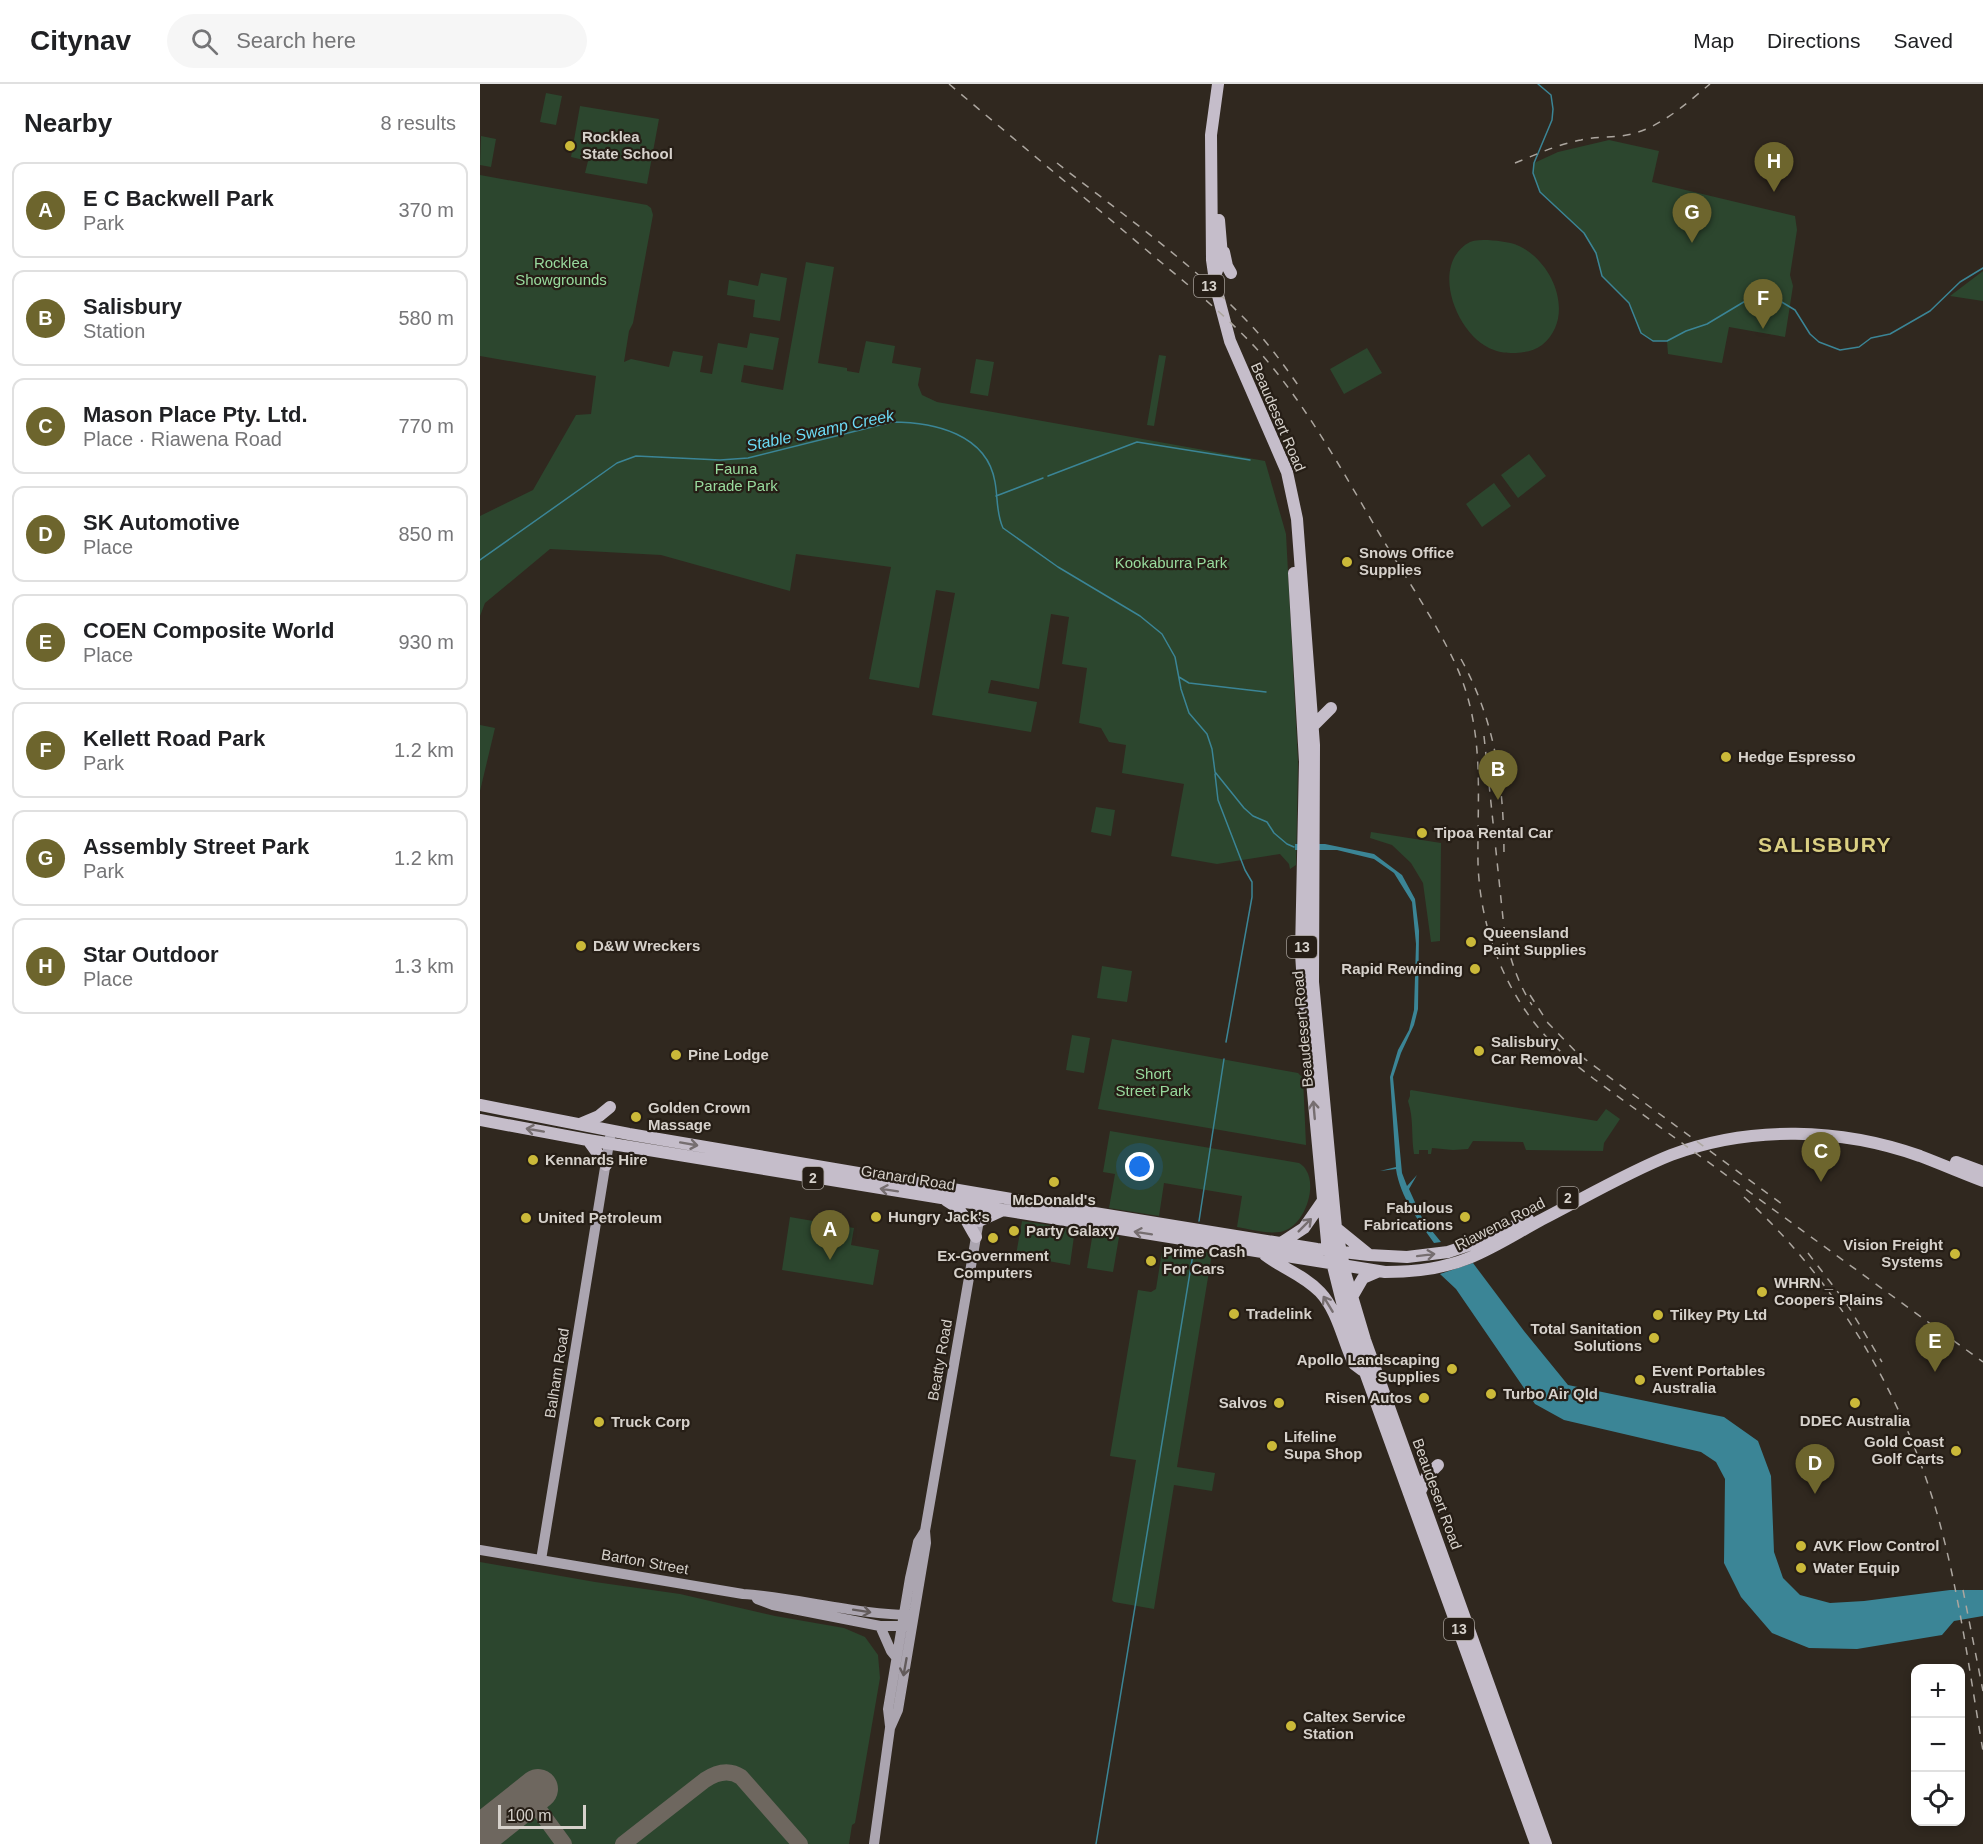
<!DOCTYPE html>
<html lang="en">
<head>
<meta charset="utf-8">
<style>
  :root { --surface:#fff; --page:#f6f6f6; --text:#202124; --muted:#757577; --line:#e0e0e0; --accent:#6d652d }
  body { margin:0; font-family:Arial,sans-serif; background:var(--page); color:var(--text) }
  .controls { position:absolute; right:18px; bottom:18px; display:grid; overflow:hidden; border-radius:12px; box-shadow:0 3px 9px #0003 }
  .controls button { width:54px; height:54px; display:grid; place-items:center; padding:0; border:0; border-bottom:2px solid var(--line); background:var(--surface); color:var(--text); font:30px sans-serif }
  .scale { position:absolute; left:18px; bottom:15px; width:88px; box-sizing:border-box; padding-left:6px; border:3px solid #d6d1cb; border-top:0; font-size:16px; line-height:21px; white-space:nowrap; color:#d6d1cb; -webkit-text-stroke:4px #261e16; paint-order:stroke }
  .you { position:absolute; left:660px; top:1083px; width:21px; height:21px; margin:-15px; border:4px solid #fff; border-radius:50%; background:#1a73e8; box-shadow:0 0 0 9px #1a73e833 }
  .badge { display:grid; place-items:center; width:39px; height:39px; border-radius:50%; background:var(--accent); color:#fff; font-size:20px; font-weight:700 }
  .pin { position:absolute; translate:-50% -50px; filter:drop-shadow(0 2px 3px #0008) }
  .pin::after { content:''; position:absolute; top:32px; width:21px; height:18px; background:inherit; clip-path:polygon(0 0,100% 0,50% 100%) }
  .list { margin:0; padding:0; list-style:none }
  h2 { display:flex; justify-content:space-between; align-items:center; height:78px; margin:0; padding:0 24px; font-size:26px }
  h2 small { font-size:20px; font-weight:400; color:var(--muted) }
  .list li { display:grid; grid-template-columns:39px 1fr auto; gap:18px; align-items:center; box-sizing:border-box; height:96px; margin:0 12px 12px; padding:0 12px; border:2px solid var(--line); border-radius:12px }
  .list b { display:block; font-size:22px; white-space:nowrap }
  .list p { margin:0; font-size:20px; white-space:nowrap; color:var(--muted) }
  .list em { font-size:20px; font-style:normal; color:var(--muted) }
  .icon { flex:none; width:33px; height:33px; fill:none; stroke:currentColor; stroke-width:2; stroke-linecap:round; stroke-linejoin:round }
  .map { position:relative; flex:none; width:1503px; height:1760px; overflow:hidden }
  header { display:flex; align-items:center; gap:36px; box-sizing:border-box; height:84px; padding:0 30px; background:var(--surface); border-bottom:2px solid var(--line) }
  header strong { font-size:28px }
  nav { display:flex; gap:33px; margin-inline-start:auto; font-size:21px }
  .search { width:420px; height:54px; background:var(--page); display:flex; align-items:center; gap:15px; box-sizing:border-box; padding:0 21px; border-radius:33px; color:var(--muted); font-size:22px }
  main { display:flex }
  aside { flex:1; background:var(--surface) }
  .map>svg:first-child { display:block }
  .green { fill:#2c462e }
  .water { fill:#3b8596 }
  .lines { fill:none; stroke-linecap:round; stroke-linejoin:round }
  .stream { stroke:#3b8596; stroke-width:1.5 }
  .taxiway { stroke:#6e675f; stroke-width:16 }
  .runway { stroke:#6e675f; stroke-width:40 }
  .major { stroke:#aba5b0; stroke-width:10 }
  .highway { stroke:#c5bdca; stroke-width:12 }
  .rail { stroke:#aca69f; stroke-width:1.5; stroke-dasharray:8 8; stroke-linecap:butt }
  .oneway { stroke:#766e70 }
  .oneway2 { stroke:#625b5b }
  .poi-dot { fill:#cbb939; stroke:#261e16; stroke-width:2 }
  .labels { text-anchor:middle; stroke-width:4.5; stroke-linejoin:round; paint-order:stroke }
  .shield { fill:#261e16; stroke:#a19b95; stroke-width:1.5 }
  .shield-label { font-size:14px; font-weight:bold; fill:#d6d1cb }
  .poi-label { font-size:15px; font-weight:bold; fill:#d6d1cb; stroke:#261e16; text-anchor:start }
  .park-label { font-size:15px; fill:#98da9d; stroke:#261e16 }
  .street-label { font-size:15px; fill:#d6d1cb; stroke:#261e16 }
  .water-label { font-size:16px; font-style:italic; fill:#6cdbf5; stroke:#261e16 }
  .district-label { font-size:21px; font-weight:bold; letter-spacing:1.5px; fill:#dbd082; stroke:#261e16 }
</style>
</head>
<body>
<header>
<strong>Citynav</strong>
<div class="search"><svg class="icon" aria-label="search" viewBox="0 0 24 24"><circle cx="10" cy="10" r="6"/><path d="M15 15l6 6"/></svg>Search here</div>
<nav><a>Map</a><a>Directions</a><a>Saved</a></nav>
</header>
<main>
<aside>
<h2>Nearby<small>8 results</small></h2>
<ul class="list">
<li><span class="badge">A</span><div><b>E C Backwell Park</b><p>Park</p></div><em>370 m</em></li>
<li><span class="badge">B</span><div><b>Salisbury</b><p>Station</p></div><em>580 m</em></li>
<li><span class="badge">C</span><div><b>Mason Place Pty. Ltd.</b><p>Place · Riawena Road</p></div><em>770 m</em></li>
<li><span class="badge">D</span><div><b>SK Automotive</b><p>Place</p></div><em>850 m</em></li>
<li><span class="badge">E</span><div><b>COEN Composite World</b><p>Place</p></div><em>930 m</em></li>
<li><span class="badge">F</span><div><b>Kellett Road Park</b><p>Park</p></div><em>1.2 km</em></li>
<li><span class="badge">G</span><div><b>Assembly Street Park</b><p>Park</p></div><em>1.2 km</em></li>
<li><span class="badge">H</span><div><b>Star Outdoor</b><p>Place</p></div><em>1.3 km</em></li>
</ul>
</aside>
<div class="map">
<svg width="1503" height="1760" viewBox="0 0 1503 1760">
  <rect width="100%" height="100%" fill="#30281f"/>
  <path class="green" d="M 66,9 L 82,12 L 76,41 L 60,38 Z
    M 100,22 L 179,35 L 167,100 L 105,89 L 108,77 L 91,73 Z
    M 1,52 L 16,55 L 11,83 L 0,81 Z
    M 1129,56 L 1179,67 L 1172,98 L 1315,132 L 1317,146 L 1310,191 L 1313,202 L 1305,253 L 1249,243 L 1242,279 L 1188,270 L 1187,257 L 1173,257 L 1161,249 L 1149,219 L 1122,192 L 1116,169 L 1104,149 L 1060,108 L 1053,89 L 1054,79 L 1078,68 Z
    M 0,91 L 167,121 L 171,124 L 173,131 L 153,239 L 149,247 L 144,278 L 151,275 L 189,283 L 193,267 L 223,272 L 220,288 L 232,290 L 238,259 L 267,264 L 270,249 L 299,254 L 293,286 L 264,281 L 261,298 L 303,306 L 326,178 L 354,183 L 338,279 L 367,284 L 367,287 L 379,289 L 386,257 L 415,262 L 412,279 L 441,284 L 438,301 L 442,311 L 457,318 L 785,377 L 806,450 L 818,678 L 816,781 L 810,785 L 809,780 L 800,770 L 737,780 L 691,772 L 704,700 L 642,689 L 646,661 L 629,658 L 621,644 L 599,639 L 607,584 L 582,580 L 589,533 L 571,530 L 559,605 L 511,596 L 508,609 L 557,618 L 551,648 L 452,631 L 475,509 L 456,506 L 439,604 L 389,595 L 411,483 L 316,470 L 310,507 L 181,471 L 70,465 L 5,519 L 0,532 L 0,432 L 53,406 L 96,331 L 111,330 L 116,292 L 0,272 Z
    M 1008,156 C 1020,157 1033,158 1043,164 C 1075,182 1095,234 1062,261 C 1054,267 1046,268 1036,269 C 1029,269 1021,269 1014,266 C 977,254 948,180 990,158 C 995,156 1002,156 1008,156 Z
    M 1503,187 L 1503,217 L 1470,212 Z
    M 281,189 L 307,194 L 300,237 L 273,233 L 275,216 L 247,211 L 249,196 L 278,202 Z
    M 887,264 L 902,289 L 864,310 L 850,285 Z
    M 679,271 L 686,272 L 674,342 L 667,341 Z
    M 496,275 L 514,278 L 508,312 L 490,309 Z
    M 1049,370 L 1066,392 L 1038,414 L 1021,391 Z
    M 1014,399 L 1031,422 L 1002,443 L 986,420 Z
    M 0,641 L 15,644 L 0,707 Z
    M 616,723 L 635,726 L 631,752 L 611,748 Z
    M 891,748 L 961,759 L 960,857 L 951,858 L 943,799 L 931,779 L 912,761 L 890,754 Z
    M 622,882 L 652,887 L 647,918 L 617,914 Z
    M 592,951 L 610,954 L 604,989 L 586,986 Z
    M 632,955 L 818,989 L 823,994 L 826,1061 L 618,1025 Z
    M 931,1006 L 1117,1037 L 1126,1025 L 1140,1035 L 1124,1059 L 1123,1067 L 1046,1066 L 1043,1058 L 993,1057 L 988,1065 L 973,1066 L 952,1064 L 951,1070 L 948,1070 L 948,1066 L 939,1066 L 939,1070 L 934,1070 C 931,1052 934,1035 928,1017 L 930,1012 L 930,1007 Z
    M 630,1047 L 819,1079 C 822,1081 825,1083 826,1086 C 838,1104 823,1145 800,1148 C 786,1150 770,1145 757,1143 L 762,1112 L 684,1099 L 679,1132 L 629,1124 L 635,1090 L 623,1088 Z
    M 310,1133 L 374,1144 L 371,1161 L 399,1166 L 393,1201 L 302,1186 Z
    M 542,1137 L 595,1145 L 590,1181 L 536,1171 Z
    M 613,1148 L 639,1153 L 633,1188 L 607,1184 Z
    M 683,1161 L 732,1169 L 697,1383 L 735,1389 L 732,1407 L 694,1401 L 674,1525 L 634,1518 L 632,1516 L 656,1376 L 630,1372 L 658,1206 L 671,1208 L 676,1205 Z
    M 0,1478 L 115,1498 L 200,1510 L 295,1532 L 364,1544 L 385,1553 L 398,1571 L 400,1594 L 375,1739 L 372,1741 L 369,1760 L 0,1760 Z"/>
  <path class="water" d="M 815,760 L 845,760 L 894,770 L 922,791 L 935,815 L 939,847 L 938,925 L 934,941 L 921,969 L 913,993 L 922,1089 L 927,1102 L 937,1091 L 929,1105 L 943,1136 L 961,1158 L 954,1159 C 939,1137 920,1113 916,1085 L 900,1087 L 916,1083 L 910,993 L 918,966 L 929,946 L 934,926 L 936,860 L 932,818 L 914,789 L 894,775 L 857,766 L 815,766 Z
    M 993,1179 L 1044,1247 L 1088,1301 L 1244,1333 L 1278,1357 L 1291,1392 L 1294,1468 L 1303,1494 L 1320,1511 L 1350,1519 L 1384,1517 L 1470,1506 L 1503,1506 L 1503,1532 L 1474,1537 L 1462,1551 L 1377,1565 L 1329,1564 L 1292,1549 L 1261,1513 L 1244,1479 L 1245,1395 L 1236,1378 L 1221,1368 L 1084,1336 L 1055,1320 L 976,1205 L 960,1190 Z"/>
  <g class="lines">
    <path class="stream" d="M 1058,0 L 1071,11 L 1073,25 L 1072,36 L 1054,79 L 1053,89 L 1060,108 L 1104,149 L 1116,169 L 1122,192 L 1149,219 L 1161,249 L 1173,257 L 1187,257 L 1206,247 L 1227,240 L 1267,216 L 1283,213 L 1300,217 L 1315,226 L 1330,250 L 1339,258 L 1360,266 L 1379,263 L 1391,254 L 1410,250 L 1450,227 L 1480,198 L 1503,184
      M 568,392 L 657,358 L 770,376
      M 516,412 L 563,394
      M 0,476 L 137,379 L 156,372 L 240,376 L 268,374 L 412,338 C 454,338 507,350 515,398 C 518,414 516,429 523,444 L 578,483 L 660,532 L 682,550 L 695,573 L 701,605 L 709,629 L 727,650 L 732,665 L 735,688 L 764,724 L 773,732 L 787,738 L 794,749 L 807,760 L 814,763
      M 699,593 L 709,599 L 786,608
      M 735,690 L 738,716 L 765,786 L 772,798 L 772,813 L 746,958
      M 719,1137 L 744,975
      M 616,1760 L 714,1164"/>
    <path class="taxiway" d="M 49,1712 L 84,1760
      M 143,1760 L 225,1696 C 237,1688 249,1685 261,1693 L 320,1760"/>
    <path class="runway" d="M 0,1751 L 58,1705"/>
    <path class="major" d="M 0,1466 L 263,1510 C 320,1514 377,1531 434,1531
      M 61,1476 L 130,1053
      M 277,1515 L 293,1521 L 400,1542 L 426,1542
      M 400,1542 L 411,1567 L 416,1573
      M 410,1642 L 408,1625 L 430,1494 L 438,1458 L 445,1447
      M 394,1760 L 410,1644 L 418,1626 L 446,1459 L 445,1447 L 503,1113"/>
    <path class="highway" d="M 738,0 L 731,51 L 732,176 L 736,204 L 750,257 L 807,388 L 817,435 L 834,661 L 833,898 L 856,1144 L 866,1192 L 885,1256 L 1066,1760
      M 744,168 L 747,182 L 751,189
      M 735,192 L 742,172 L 739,136
      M 814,489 L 825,678 L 821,869 L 823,901 L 847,1158 L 864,1226 L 885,1288 L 1056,1760
      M 833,642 L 851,624
      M 0,1021 L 149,1050 L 590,1125 L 837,1165 L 889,1171 L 927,1173 L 968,1168 L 1010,1154 L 1048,1135
      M 0,1036 L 108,1056 L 492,1119 L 523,1126 L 905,1188 C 933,1188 962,1185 989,1174 C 1014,1164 1037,1149 1061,1136 C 1104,1114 1146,1089 1191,1071 C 1270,1041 1361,1044 1440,1072 C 1461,1080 1482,1089 1503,1097
      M 100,1040 L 119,1032 L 130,1023
      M 108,1056 L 126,1081
      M 1476,1078 L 1503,1088
      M 467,1117 C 483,1125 487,1139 496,1153
      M 499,1137 L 523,1126
      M 856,1144 L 888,1170
      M 801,1159 L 824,1144 L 842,1118
      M 785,1171 C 802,1184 824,1191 840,1208 C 858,1227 863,1257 874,1280 L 882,1286
      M 872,1213 L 883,1194 L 897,1188
      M 940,1408 L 947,1392 L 958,1381"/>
    <path class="rail" d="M 469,0 C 534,55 599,109 664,164 C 702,196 741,227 775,263 C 825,318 861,385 899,449 C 924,491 953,533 974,577 C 1006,644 997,708 998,779 C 1000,847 1027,915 1076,963 C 1088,975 1101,985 1114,995 L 1503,1278
      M 577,79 C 638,127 704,173 759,229 C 782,251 802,278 820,304
      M 1035,79 C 1057,70 1079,60 1101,56 C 1118,52 1136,54 1152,50 C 1182,42 1207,19 1230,0
      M 981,575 C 1016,639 1024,702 1024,774
      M 1004,652 L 1024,844 C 1029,872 1037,898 1052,921
      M 1050,911 L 1068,939 L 1098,970 L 1302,1120
      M 1264,1113 C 1358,1198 1427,1318 1460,1440 C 1480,1514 1490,1591 1503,1667
      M 1328,1169 L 1367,1220 L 1402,1278
      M 1483,1506 L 1503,1607"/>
  </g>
  <defs><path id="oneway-shaft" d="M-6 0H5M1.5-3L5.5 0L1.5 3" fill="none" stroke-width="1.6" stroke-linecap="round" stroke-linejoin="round" transform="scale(1.5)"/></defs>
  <g class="oneway">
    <use href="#oneway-shaft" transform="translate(834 1026) rotate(-95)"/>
    <use href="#oneway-shaft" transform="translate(55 1046) rotate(-170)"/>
    <use href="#oneway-shaft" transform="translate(209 1060) rotate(10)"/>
    <use href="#oneway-shaft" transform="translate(409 1106) rotate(-171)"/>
    <use href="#oneway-shaft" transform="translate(825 1141) rotate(-45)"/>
    <use href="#oneway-shaft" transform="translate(663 1149) rotate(-171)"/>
    <use href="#oneway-shaft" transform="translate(946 1171) rotate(-7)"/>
    <use href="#oneway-shaft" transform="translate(848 1220) rotate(-121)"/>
  </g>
  <g class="oneway2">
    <use href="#oneway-shaft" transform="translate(382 1527) rotate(9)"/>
    <use href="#oneway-shaft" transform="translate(425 1583) rotate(100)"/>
  </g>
  <g class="poi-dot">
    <circle cx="90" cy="62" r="6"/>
    <circle cx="867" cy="478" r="6"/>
    <circle cx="1246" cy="673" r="6"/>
    <circle cx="942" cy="749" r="6"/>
    <circle cx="991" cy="858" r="6"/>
    <circle cx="101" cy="862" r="6"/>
    <circle cx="995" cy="885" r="6"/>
    <circle cx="999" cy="967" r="6"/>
    <circle cx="196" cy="971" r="6"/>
    <circle cx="156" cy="1033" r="6"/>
    <circle cx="53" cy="1076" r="6"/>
    <circle cx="574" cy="1098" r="6"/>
    <circle cx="396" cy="1133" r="6"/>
    <circle cx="985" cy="1133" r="6"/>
    <circle cx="46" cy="1134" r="6"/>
    <circle cx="534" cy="1147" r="6"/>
    <circle cx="513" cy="1154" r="6"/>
    <circle cx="1475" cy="1170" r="6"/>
    <circle cx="671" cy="1177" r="6"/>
    <circle cx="1282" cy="1208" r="6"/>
    <circle cx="754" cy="1230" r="6"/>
    <circle cx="1178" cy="1231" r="6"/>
    <circle cx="1174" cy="1254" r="6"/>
    <circle cx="972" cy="1285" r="6"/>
    <circle cx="1160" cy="1296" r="6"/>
    <circle cx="1011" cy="1310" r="6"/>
    <circle cx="944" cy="1314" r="6"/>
    <circle cx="799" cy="1319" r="6"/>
    <circle cx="1375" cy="1319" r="6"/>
    <circle cx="119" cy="1338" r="6"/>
    <circle cx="792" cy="1362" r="6"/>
    <circle cx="1476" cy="1367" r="6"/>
    <circle cx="1321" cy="1462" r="6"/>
    <circle cx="1321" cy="1484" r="6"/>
    <circle cx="811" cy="1642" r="6"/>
  </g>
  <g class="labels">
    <g class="shield">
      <rect x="714" y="191" width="30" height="22" rx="4.5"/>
      <rect x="807" y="852" width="30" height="22" rx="4.5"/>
      <rect x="322.5" y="1083" width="21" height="22" rx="4.5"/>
      <rect x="1077.5" y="1103" width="21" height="22" rx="4.5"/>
      <rect x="964" y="1534" width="30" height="22" rx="4.5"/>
    </g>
    <g class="shield-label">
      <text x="729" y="207">13</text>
      <text x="822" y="868">13</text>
      <text x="333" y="1099">2</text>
      <text x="1088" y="1119">2</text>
      <text x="979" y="1550">13</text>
    </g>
    <g class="poi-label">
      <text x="102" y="58">Rocklea<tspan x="102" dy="17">State School</tspan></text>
      <text x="879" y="474">Snows Office<tspan x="879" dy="17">Supplies</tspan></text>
      <text x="1258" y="678">Hedge Espresso</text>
      <text x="954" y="754">Tipoa Rental Car</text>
      <text x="1003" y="854">Queensland<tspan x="1003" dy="17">Paint Supplies</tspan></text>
      <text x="113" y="867">D&amp;W Wreckers</text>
      <text x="983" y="890" text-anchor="end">Rapid Rewinding</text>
      <text x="1011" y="963">Salisbury<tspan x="1011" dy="17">Car Removal</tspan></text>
      <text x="208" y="976">Pine Lodge</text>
      <text x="168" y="1029">Golden Crown<tspan x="168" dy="17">Massage</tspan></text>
      <text x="65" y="1081">Kennards Hire</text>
      <text x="574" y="1121" text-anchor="middle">McDonald's</text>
      <text x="973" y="1129" text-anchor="end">Fabulous<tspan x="973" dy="17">Fabrications</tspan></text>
      <text x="408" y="1138">Hungry Jack's</text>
      <text x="58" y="1139">United Petroleum</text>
      <text x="546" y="1152">Party Galaxy</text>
      <text x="1463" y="1166" text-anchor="end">Vision Freight<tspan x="1463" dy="17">Systems</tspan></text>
      <text x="683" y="1173">Prime Cash<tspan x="683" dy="17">For Cars</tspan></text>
      <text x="513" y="1177" text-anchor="middle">Ex-Government<tspan x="513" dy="17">Computers</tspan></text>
      <text x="1294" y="1204">WHRN _<tspan x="1294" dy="17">Coopers Plains</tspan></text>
      <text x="766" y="1235">Tradelink</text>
      <text x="1190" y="1236">Tilkey Pty Ltd</text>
      <text x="1162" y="1250" text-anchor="end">Total Sanitation<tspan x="1162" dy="17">Solutions</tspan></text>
      <text x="960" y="1281" text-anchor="end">Apollo Landscaping<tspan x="960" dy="17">Supplies</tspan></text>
      <text x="1172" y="1292">Event Portables<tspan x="1172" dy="17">Australia</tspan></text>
      <text x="1023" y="1315">Turbo Air Qld</text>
      <text x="932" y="1319" text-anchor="end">Risen Autos</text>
      <text x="787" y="1324" text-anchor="end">Salvos</text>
      <text x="1375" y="1342" text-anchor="middle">DDEC Australia</text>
      <text x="131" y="1343">Truck Corp</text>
      <text x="804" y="1358">Lifeline<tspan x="804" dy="17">Supa Shop</tspan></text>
      <text x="1464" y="1363" text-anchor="end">Gold Coast<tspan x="1464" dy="17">Golf Carts</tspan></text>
      <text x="1333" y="1467">AVK Flow Control</text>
      <text x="1333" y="1489">Water Equip</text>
      <text x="823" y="1638">Caltex Service<tspan x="823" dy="17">Station</tspan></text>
    </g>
    <g class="park-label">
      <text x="81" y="184">Rocklea<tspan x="81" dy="17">Showgrounds</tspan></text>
      <text x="256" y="390">Fauna<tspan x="256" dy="17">Parade Park</tspan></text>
      <text x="691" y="484">Kookaburra Park</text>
      <text x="673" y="995">Short<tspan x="673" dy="17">Street Park</tspan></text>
    </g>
    <g class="street-label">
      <text transform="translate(798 333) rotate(67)" y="5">Beaudesert Road</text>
      <text transform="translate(823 945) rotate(-95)" y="5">Beaudesert Road</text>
      <text transform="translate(428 1094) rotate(9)" y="5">Granard Road</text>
      <text transform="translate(1020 1140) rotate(-27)" y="5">Riawena Road</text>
      <text transform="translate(460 1276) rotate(-80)" y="5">Beatty Road</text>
      <text transform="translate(77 1289) rotate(-81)" y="5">Balham Road</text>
      <text transform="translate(957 1410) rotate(70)" y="5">Beaudesert Road</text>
      <text transform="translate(165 1478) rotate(10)" y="5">Barton Street</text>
    </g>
    <g class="water-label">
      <text transform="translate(340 346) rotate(-12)" y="6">Stable Swamp Creek</text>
    </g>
    <g class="district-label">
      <text x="1345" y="768">SALISBURY</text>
    </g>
  </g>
</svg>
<div class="controls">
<button>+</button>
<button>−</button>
<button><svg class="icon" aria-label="locate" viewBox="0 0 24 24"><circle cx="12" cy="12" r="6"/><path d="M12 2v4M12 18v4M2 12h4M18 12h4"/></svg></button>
</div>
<div class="scale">100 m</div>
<div class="you"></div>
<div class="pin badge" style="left:350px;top:1176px">A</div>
<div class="pin badge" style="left:1018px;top:716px">B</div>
<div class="pin badge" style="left:1341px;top:1098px">C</div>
<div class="pin badge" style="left:1335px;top:1410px">D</div>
<div class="pin badge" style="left:1455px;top:1288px">E</div>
<div class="pin badge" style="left:1283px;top:245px">F</div>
<div class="pin badge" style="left:1212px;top:159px">G</div>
<div class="pin badge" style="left:1294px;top:108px">H</div>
</div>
</main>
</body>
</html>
